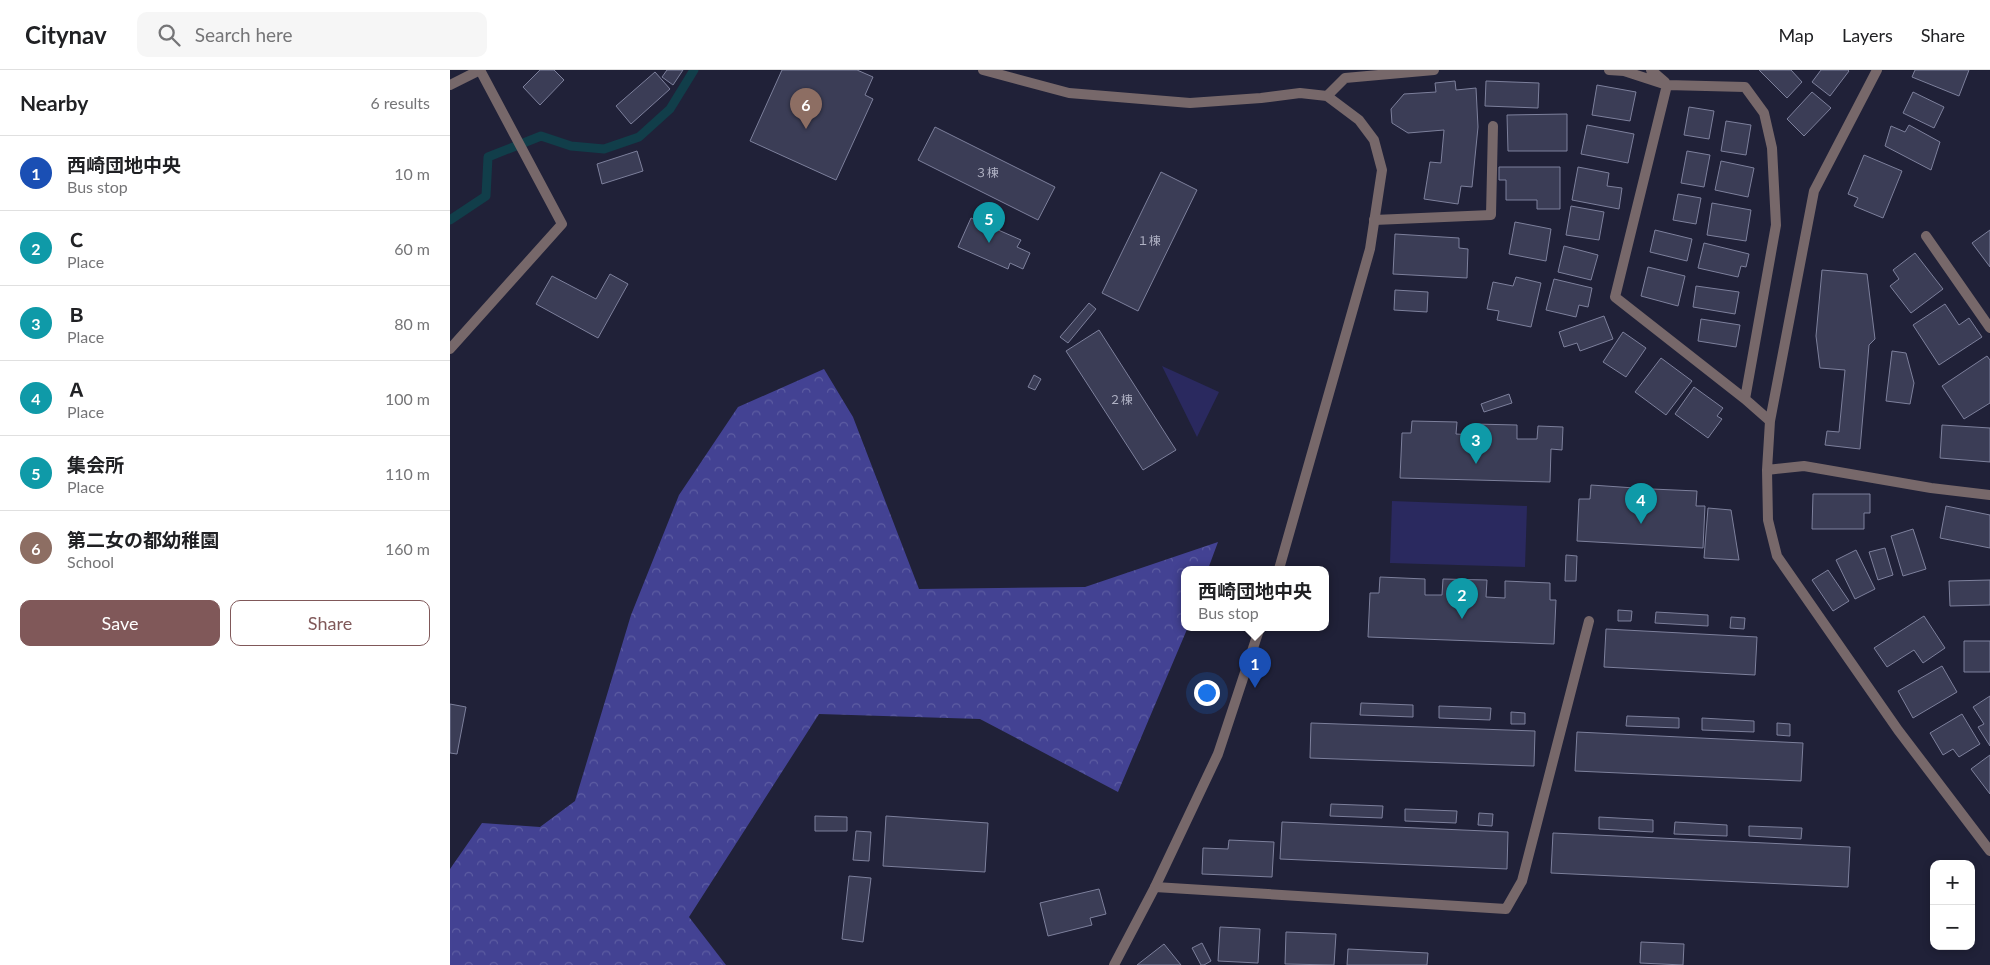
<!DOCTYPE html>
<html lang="en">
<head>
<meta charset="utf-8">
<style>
  :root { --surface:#fff; --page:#f6f6f6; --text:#202124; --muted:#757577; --line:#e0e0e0; --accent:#805859 }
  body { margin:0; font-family:Lato,"Noto Sans JP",sans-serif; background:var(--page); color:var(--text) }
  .controls { position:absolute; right:15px; bottom:15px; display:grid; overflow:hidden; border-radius:10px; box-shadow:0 2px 8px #0003 }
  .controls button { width:45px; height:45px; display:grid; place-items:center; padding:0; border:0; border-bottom:1px solid var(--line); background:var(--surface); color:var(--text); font:25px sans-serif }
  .you { position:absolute; left:756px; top:622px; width:18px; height:18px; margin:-12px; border:4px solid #fff; border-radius:50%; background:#1a73e8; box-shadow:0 0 0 8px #1a73e833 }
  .badge { display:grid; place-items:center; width:32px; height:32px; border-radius:50%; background:var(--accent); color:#fff; font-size:16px; font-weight:700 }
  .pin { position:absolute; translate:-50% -41px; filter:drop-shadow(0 1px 2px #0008) }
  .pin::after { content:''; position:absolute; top:26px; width:18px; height:15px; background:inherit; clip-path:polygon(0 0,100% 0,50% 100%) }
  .popup { position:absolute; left:731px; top:496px; width:148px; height:65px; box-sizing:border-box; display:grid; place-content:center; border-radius:10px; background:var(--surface); filter:drop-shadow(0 1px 4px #0005); font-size:16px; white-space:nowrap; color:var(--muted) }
  .popup b { font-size:19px; color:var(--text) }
  .popup::after { content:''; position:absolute; left:50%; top:100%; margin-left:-10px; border:10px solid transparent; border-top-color:var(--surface) }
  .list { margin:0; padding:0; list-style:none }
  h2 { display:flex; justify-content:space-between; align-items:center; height:65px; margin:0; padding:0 20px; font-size:21px }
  h2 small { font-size:16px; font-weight:400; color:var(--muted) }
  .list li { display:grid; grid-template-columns:32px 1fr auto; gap:15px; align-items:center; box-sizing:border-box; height:75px; padding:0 20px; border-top:1px solid var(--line) }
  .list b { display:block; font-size:19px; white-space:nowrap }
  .list p { margin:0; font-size:16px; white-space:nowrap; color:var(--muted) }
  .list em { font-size:16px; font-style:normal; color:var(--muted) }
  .actions { display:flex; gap:10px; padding:15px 20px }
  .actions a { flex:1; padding:11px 0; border:1px solid var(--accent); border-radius:10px; text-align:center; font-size:18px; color:var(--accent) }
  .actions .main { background:var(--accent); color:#fff }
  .icon { flex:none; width:28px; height:28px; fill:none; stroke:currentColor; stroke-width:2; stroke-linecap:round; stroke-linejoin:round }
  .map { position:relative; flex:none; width:1540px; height:895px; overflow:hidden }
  header { display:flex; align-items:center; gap:30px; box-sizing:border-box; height:70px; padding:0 25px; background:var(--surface); border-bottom:1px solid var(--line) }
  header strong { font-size:24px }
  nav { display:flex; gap:28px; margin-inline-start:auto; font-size:18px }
  .search { width:350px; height:45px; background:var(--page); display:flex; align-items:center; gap:12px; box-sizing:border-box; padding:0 18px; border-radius:10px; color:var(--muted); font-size:19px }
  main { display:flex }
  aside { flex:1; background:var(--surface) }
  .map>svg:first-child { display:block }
  .green { fill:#2a295f }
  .forest { fill:url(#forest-crowns) }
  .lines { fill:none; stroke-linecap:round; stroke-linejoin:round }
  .stream { stroke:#113e4a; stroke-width:9 }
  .building { fill:#3b3d56; stroke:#7d809c }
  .minor { stroke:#77686a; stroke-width:10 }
  .tertiary { stroke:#77686a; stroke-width:10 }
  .labels { text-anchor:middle; stroke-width:5; stroke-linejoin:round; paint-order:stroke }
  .number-label { font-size:12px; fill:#b0b2c4 }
</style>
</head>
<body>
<header>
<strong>Citynav</strong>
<div class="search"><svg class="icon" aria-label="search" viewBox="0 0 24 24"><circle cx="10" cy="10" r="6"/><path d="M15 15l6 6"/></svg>Search here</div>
<nav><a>Map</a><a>Layers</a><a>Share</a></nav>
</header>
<main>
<aside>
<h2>Nearby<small>6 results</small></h2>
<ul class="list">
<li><span class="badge" style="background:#1a4fb4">1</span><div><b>西崎団地中央</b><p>Bus stop</p></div><em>10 m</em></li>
<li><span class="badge" style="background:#0f9aa8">2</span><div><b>Ｃ</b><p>Place</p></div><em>60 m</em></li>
<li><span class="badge" style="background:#0f9aa8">3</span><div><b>Ｂ</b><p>Place</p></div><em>80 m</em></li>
<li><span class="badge" style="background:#0f9aa8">4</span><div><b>Ａ</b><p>Place</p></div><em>100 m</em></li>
<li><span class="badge" style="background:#0f9aa8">5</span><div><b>集会所</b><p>Place</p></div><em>110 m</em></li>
<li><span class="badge" style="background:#8d6e63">6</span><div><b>第二女の都幼稚園</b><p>School</p></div><em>160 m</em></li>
</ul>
<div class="actions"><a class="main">Save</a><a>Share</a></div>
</aside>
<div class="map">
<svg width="1540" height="895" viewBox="0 0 1540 895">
  <defs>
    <pattern id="forest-crowns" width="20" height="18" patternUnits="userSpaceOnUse" patternTransform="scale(1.25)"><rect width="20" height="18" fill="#434293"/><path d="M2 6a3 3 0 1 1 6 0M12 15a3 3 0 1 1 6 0" fill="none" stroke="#5d5da2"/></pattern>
  </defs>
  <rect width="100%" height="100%" fill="#202138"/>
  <path class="green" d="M 712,296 L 769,322 L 747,367 Z
    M 942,431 L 1077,436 L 1075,497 L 940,493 Z"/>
  <path class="forest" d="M 374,299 L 403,347 L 469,519 L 635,517 L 768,472 L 758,499 L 735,499 L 735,557 L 738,557 L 668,722 L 530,649 L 369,644 L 239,847 L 276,895 L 0,895 L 0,799 L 32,753 L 90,757 L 125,731 L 181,545 L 229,425 L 288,337 Z"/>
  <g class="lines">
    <path class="stream" d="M 0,150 L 36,126 L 38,87 L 91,66 L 121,76 L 154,79 L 189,67 L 220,39 L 244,0"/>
  </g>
  <path class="building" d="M 90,0 L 104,0 L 114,10 L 90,35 L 73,17 Z
    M 217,0 L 233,0 L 223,15 L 212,7 Z
    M 332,0 L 407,0 L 423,7 L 415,25 L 423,29 L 386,110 L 300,71 Z
    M 1309,0 L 1341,0 L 1352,12 L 1337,28 Z
    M 1371,0 L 1398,0 L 1399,1 L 1380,26 L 1362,12 Z
    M 1465,0 L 1519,0 L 1509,26 L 1462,7 Z
    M 205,2 L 220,19 L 181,54 L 166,36 Z
    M 1005,11 L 1006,20 L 1026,18 L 1028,57 L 1022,117 L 1011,116 L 1008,134 L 974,129 L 980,92 L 991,93 L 994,60 L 958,63 L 942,53 L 941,39 L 954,24 L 986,22 L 985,13 Z
    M 1036,11 L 1089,13 L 1088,38 L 1035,36 Z
    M 1147,15 L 1186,22 L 1180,51 L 1142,45 Z
    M 1362,22 L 1381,38 L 1354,66 L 1337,49 Z
    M 1463,22 L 1494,37 L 1484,58 L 1453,43 Z
    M 1239,37 L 1264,41 L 1259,69 L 1234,65 Z
    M 1117,44 L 1117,81 L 1058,81 L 1057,45 Z
    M 1276,51 L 1301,55 L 1296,85 L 1271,81 Z
    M 1137,55 L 1184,64 L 1178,93 L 1131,84 Z
    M 1459,55 L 1490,72 L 1481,100 L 1435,76 L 1441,56 L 1455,62 Z
    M 485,57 L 605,117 L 588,150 L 468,90 Z
    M 187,81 L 193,101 L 152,114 L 147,94 Z
    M 1237,81 L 1260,85 L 1254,117 L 1231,113 Z
    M 1414,85 L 1452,101 L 1433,148 L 1404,136 L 1408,128 L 1398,124 Z
    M 1271,91 L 1304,98 L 1298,127 L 1265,120 Z
    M 1049,97 L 1110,97 L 1110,139 L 1087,139 L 1087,130 L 1056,130 L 1056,110 L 1049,110 Z
    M 1128,97 L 1159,103 L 1157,116 L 1172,118 L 1169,139 L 1122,130 Z
    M 711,102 L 747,120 L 688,241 L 652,223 Z
    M 1228,124 L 1251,128 L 1246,154 L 1223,150 Z
    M 1262,133 L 1301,140 L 1296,171 L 1257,165 Z
    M 1121,136 L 1154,142 L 1149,170 L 1116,165 Z
    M 521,148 L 571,170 L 567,177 L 580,183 L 573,199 L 560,193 L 558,199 L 508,177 Z
    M 1065,152 L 1101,159 L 1096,191 L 1059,184 Z
    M 1205,160 L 1242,169 L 1237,191 L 1200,182 Z
    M 1540,160 L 1540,197 L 1522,173 Z
    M 945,164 L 1009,168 L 1009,178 L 1018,179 L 1017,208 L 943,204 Z
    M 1254,173 L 1299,184 L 1296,197 L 1291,196 L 1288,207 L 1248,198 Z
    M 1114,176 L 1148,185 L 1141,210 L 1108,202 Z
    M 1465,183 L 1493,219 L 1461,243 L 1440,216 L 1449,209 L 1443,200 Z
    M 1198,197 L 1235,206 L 1228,236 L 1191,226 Z
    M 1372,200 L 1417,204 L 1425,269 L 1419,275 L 1410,379 L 1375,375 L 1377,361 L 1389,362 L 1395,300 L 1370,298 L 1366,266 Z
    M 160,204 L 178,214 L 148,268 L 86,234 L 102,206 L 146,229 Z
    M 1066,207 L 1091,213 L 1081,257 L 1047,250 L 1049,241 L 1037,239 L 1043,212 L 1063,216 Z
    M 1104,209 L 1142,218 L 1138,237 L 1129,235 L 1126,247 L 1096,240 Z
    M 1246,216 L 1289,222 L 1285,244 L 1243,237 Z
    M 945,220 L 978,222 L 977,242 L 944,240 Z
    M 639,233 L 646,239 L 618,273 L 610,267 Z
    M 1495,234 L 1509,255 L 1519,248 L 1532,267 L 1489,295 L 1463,255 Z
    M 1154,246 L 1163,269 L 1130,281 L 1127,273 L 1114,277 L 1109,262 Z
    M 1251,249 L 1290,255 L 1286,277 L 1248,271 Z
    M 649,260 L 726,380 L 693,400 L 616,281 Z
    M 1173,262 L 1196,278 L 1176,307 L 1153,292 Z
    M 1442,281 L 1456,283 L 1464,313 L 1460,334 L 1436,331 Z
    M 1537,286 L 1540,290 L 1540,333 L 1514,349 L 1492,316 Z
    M 1211,288 L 1242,311 L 1216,345 L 1185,322 Z
    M 584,305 L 591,309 L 585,320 L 578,317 Z
    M 1244,317 L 1273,338 L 1267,346 L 1272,349 L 1258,368 L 1225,344 Z
    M 1059,324 L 1062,333 L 1034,342 L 1031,334 Z
    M 962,351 L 1007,352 L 1006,364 L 1024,365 L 1024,354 L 1067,355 L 1067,369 L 1087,369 L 1088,356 L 1113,357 L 1112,380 L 1101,379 L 1100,412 L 950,408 L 952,363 L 961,363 Z
    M 1492,355 L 1540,358 L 1540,392 L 1490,388 Z
    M 1141,415 L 1185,418 L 1185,432 L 1201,433 L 1202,419 L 1247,421 L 1246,436 L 1255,436 L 1253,478 L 1127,471 L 1129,429 L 1140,429 Z
    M 1363,424 L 1420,424 L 1420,443 L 1414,443 L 1414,459 L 1362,459 Z
    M 1496,436 L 1540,445 L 1540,478 L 1490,468 Z
    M 1258,438 L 1281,440 L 1289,490 L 1254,488 Z
    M 1463,459 L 1476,499 L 1453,506 L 1441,466 Z
    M 1435,478 L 1443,505 L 1428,510 L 1419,482 Z
    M 1406,480 L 1425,519 L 1405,529 L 1386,490 Z
    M 1116,485 L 1127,486 L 1126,511 L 1115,511 Z
    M 1378,500 L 1399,531 L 1383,541 L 1362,510 Z
    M 930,507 L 975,509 L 975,525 L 992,525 L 993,509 L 1037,510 L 1036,527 L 1055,528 L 1055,511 L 1100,513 L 1100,530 L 1106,530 L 1104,574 L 918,567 L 920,523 L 929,523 Z
    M 1540,510 L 1540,535 L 1500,536 L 1499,511 Z
    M 1168,540 L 1182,541 L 1181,551 L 1168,551 Z
    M 1206,542 L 1258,545 L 1258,556 L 1205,553 Z
    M 1474,546 L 1495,578 L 1473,593 L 1464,580 L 1437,597 L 1424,578 Z
    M 1281,547 L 1295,548 L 1294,559 L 1280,558 Z
    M 1156,559 L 1307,567 L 1305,605 L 1154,597 Z
    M 1514,571 L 1540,571 L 1540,602 L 1514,602 Z
    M 1492,596 L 1507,622 L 1463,648 L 1448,621 Z
    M 1540,626 L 1540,676 L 1528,657 L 1534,654 L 1523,637 Z
    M 911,633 L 963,635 L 963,647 L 910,645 Z
    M 0,634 L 16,637 L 7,684 L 0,683 Z
    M 989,636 L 1041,638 L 1040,650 L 989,648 Z
    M 1061,642 L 1075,643 L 1075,654 L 1061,654 Z
    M 1512,644 L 1530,674 L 1509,687 L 1503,679 L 1493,685 L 1480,663 Z
    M 1177,646 L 1229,648 L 1229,658 L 1176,656 Z
    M 1252,648 L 1304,651 L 1304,662 L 1252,660 Z
    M 861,653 L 1085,661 L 1084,696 L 860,688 Z
    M 1327,653 L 1340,654 L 1340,666 L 1327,665 Z
    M 1127,662 L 1353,673 L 1351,711 L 1125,701 Z
    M 1540,685 L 1540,724 L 1521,699 Z
    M 881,734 L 933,736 L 932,748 L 880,746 Z
    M 955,739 L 1007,741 L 1006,753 L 955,751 Z
    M 1029,743 L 1043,744 L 1042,756 L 1028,755 Z
    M 365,746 L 397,747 L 397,761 L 365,761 Z
    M 436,746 L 538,753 L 535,802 L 433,796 Z
    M 1149,747 L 1203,750 L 1203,762 L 1149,759 Z
    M 832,752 L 1058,762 L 1057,799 L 830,789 Z
    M 1225,752 L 1277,755 L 1277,766 L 1224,764 Z
    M 1299,756 L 1352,758 L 1351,769 L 1299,766 Z
    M 406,761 L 421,762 L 419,791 L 403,790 Z
    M 1103,763 L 1400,777 L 1398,817 L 1101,803 Z
    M 779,770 L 824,772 L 822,807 L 752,804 L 753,778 L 778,779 Z
    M 399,806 L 421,808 L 413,872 L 392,869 Z
    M 649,819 L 656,844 L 640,848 L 642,855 L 598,866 L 590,833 Z
    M 770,857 L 810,859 L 808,893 L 768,891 Z
    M 836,862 L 886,864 L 884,895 L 835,894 Z
    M 1191,872 L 1234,874 L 1233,895 L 1190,893 Z
    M 752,873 L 761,891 L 754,895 L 751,895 L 742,878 Z
    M 714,874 L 731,895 L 687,895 Z
    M 898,879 L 978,883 L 977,895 L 897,895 Z"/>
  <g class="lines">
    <path class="minor" d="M 1159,0 L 1174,1 L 1217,15 L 1295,17 L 1314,43 L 1322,78 L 1326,155 L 1295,329
      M 1201,0 L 1215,12
      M 1427,0 L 1364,121 L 1320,351 L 1317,400 L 1318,450 L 1327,486 L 1448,660 L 1540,781
      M 1217,15 L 1165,227 L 1295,329 L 1320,351
      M 877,26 L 895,8 L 984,0
      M 924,150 L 1041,145 L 1043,56
      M 1476,166 L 1540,258
      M 0,279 L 112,154 L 30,0
      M 1317,400 L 1354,396 L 1481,418 L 1540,425
      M 705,817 L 1056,839 L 1072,811 L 1139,551"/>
    <path class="tertiary" d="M 533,0 L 619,23 L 740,33 L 811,28 L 850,23 L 877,26 L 909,50 L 924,70 L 932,100 L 920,179 L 829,499
      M 0,15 L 30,0
      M 664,895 L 705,817 L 768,684 L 810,557"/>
  </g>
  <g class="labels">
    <g class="number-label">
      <text x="537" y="107">３棟</text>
      <text x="699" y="175">１棟</text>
      <text x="671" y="334">２棟</text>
    </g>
  </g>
</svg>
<div class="controls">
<button>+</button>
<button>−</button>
</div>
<div class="you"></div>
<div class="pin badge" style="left:805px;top:618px;background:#1a4fb4">1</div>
<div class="popup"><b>西崎団地中央</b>Bus stop</div>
<div class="pin badge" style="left:1012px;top:549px;background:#0f9aa8">2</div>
<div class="pin badge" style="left:1026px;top:394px;background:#0f9aa8">3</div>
<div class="pin badge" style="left:1191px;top:454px;background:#0f9aa8">4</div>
<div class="pin badge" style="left:539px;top:173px;background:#0f9aa8">5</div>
<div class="pin badge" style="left:356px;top:59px;background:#8d6e63">6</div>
</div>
</main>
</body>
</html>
